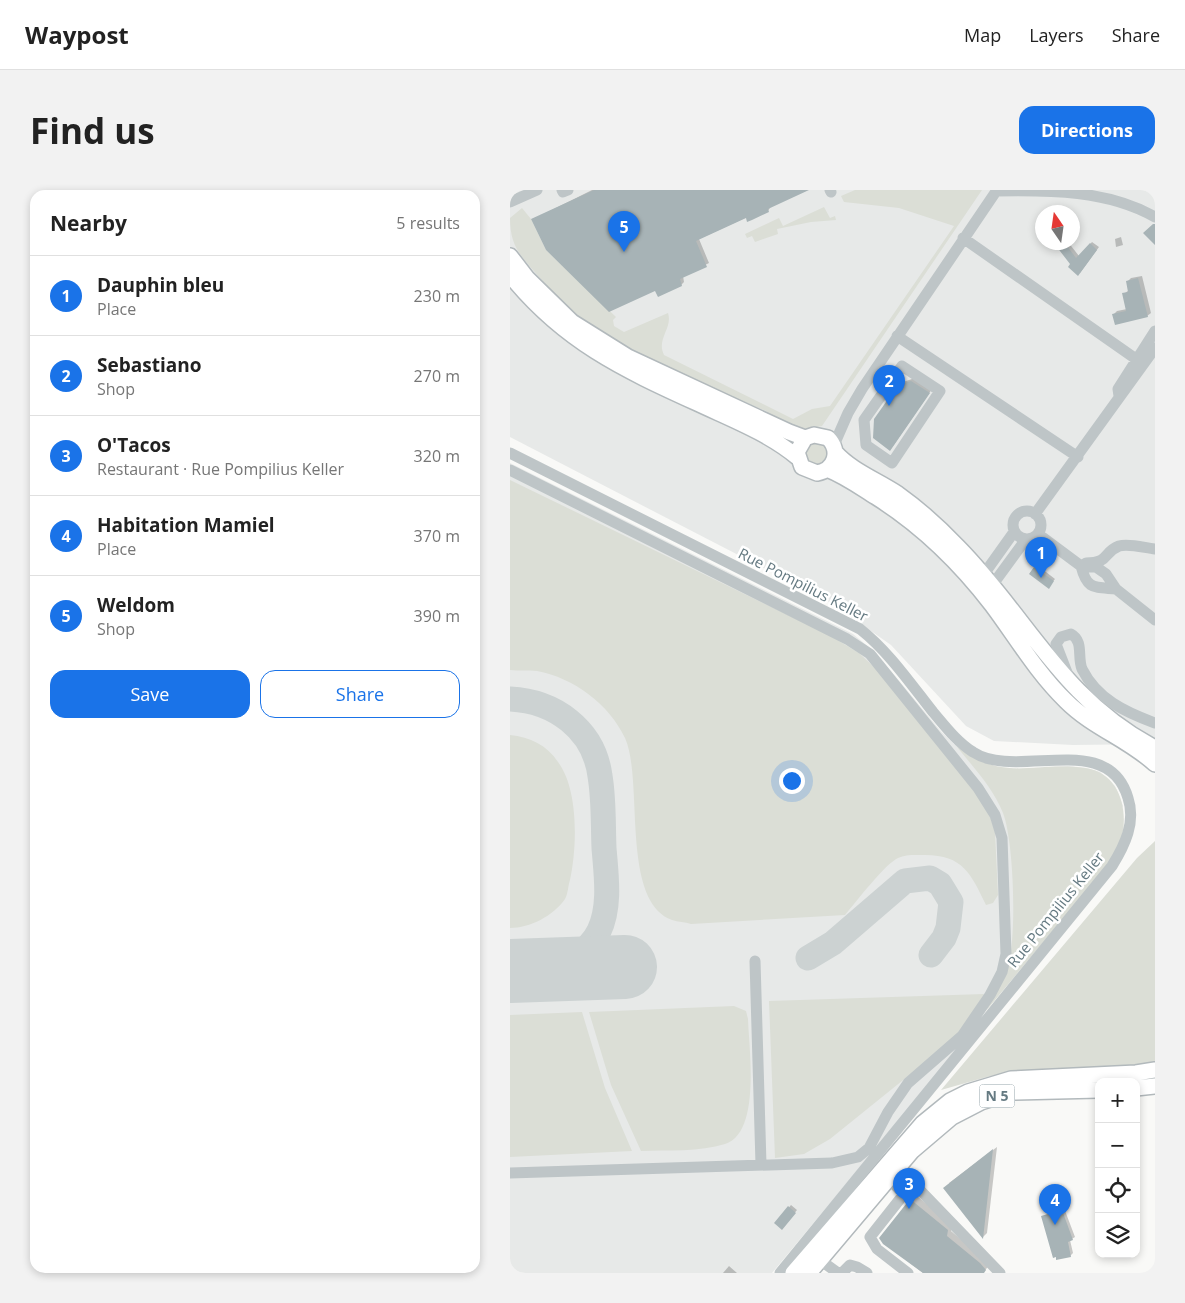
<!DOCTYPE html>
<html lang="en">
<head>
<meta charset="utf-8">
<style>
  :root { --surface:#fff; --page:#f2f2f2; --text:#222; --muted:#767676; --line:#e0e0e0; --accent:#1a73e8 }
  body { margin:0; font-family:"Open Sans",sans-serif; background:var(--page); color:var(--text) }
  .controls { position:absolute; right:15px; bottom:15px; display:grid; overflow:hidden; border-radius:10px; box-shadow:0 2px 8px #0003 }
  .controls button { width:45px; height:45px; display:grid; place-items:center; padding:0; border:0; border-bottom:1px solid var(--line); background:var(--surface); color:var(--text); font:25px sans-serif }
  .compass { position:absolute; left:525px; top:15px; width:45px; height:45px; border-radius:50%; background:var(--surface); box-shadow:0 2px 8px #0003; rotate:347deg }
  .you { position:absolute; left:281px; top:590px; width:18px; height:18px; margin:-12px; border:4px solid #fff; border-radius:50%; background:#1a73e8; box-shadow:0 0 0 8px #1a73e833 }
  .badge { display:grid; place-items:center; width:32px; height:32px; border-radius:50%; background:var(--accent); color:#fff; font-size:16px; font-weight:700 }
  .pin { position:absolute; translate:-50% -41px; filter:drop-shadow(0 1px 2px #0008) }
  .pin::after { content:''; position:absolute; top:26px; width:18px; height:15px; background:inherit; clip-path:polygon(0 0,100% 0,50% 100%) }
  .list { margin:0; padding:0; list-style:none }
  h2 { display:flex; justify-content:space-between; align-items:center; height:65px; margin:0; padding:0 20px; font-size:21px }
  h2 small { font-size:16px; font-weight:400; color:var(--muted) }
  .list li { display:grid; grid-template-columns:32px 1fr auto; gap:15px; align-items:center; box-sizing:border-box; height:80px; padding:0 20px; border-top:1px solid var(--line) }
  .list b { display:block; font-size:19px; white-space:nowrap }
  .list p { margin:0; font-size:16px; white-space:nowrap; color:var(--muted) }
  .list em { font-size:16px; font-style:normal; color:var(--muted) }
  .actions { display:flex; gap:10px; padding:15px 20px }
  .actions a { flex:1; padding:11px 0; border:1px solid var(--accent); border-radius:15px; text-align:center; font-size:18px; color:var(--accent) }
  .actions .main { background:var(--accent); color:#fff }
  .icon { flex:none; width:28px; height:28px; fill:none; stroke:currentColor; stroke-width:2; stroke-linecap:round; stroke-linejoin:round }
  .map { position:relative; flex:none; width:645px; height:1083px; overflow:hidden; border-radius:15px }
  header { display:flex; align-items:center; gap:30px; box-sizing:border-box; height:70px; padding:0 25px; background:var(--surface); border-bottom:1px solid var(--line) }
  header strong { font-size:24px }
  nav { display:flex; gap:28px; margin-inline-start:auto; font-size:18px }
  .intro { display:flex; align-items:center; justify-content:space-between; box-sizing:border-box; height:120px; padding:0 30px }
  h1 { margin:0; font-size:35px }
  .button { padding:12px 22px; border-radius:15px; background:var(--accent); color:#fff; font-size:18px; font-weight:700 }
  main { display:flex; gap:30px; padding:0 30px }
  aside { flex:1; background:var(--surface); border-radius:15px; box-shadow:0 2px 8px #0003 }
  .map>svg:first-child { display:block }
  .built { fill:#e7e9e8; fill-rule:evenodd }
  .green { fill:#dbded6 }
  .shadow { fill:#0003 }
  .lines { fill:none; stroke-linecap:round; stroke-linejoin:round }
  .taxiway { stroke:#ccd2d2; stroke-width:25 }
  .runway { stroke:#ccd2d2; stroke-width:64 }
  .building { fill:#a7b3b6 }
  .major-casing { stroke:#b2b9bc; stroke-width:18 }
  .minor { stroke:#bec5c7; stroke-width:11 }
  .major { stroke:#fff; stroke-width:15 }
  .labels { text-anchor:middle; stroke-width:5; stroke-linejoin:round; paint-order:stroke }
  .shield { fill:#fff; stroke:#93a2a8; stroke-width:1 }
  .shield-label { font-size:14px; font-weight:bold; fill:#657a82 }
  .street-label { font-size:15px; fill:#657a82; stroke:#fff }
</style>
</head>
<body>
<header>
<strong>Waypost</strong>
<nav><a>Map</a><a>Layers</a><a>Share</a></nav>
</header>
<div class="intro"><h1>Find us</h1><a class="button">Directions</a></div>
<main>
<aside>
<h2>Nearby<small>5 results</small></h2>
<ul class="list">
<li><span class="badge">1</span><div><b>Dauphin bleu</b><p>Place</p></div><em>230 m</em></li>
<li><span class="badge">2</span><div><b>Sebastiano</b><p>Shop</p></div><em>270 m</em></li>
<li><span class="badge">3</span><div><b>O'Tacos</b><p>Restaurant · Rue Pompilius Keller</p></div><em>320 m</em></li>
<li><span class="badge">4</span><div><b>Habitation Mamiel</b><p>Place</p></div><em>370 m</em></li>
<li><span class="badge">5</span><div><b>Weldom</b><p>Shop</p></div><em>390 m</em></li>
</ul>
<div class="actions"><a class="main">Save</a><a>Share</a></div>
</aside>
<div class="map">
<svg width="645" height="1083" viewBox="0 0 645 1083">
  <rect width="100%" height="100%" fill="#f9f9f7"/>
  <path class="built" d="M 0,0 L 645,0 L 645,554 L 563,555 L 484,551 L 456,536 L 381,455 L 321,413 L 0,247 ZM 532,22 L 562,22 L 562,52 L 532,52 Z
    M 0,273 L 343,444 L 366,463 L 430,540 L 444,554 L 468,571 L 482,577 L 504,579 L 558,576 L 577,578 L 590,582 L 605,596 L 613,616 L 459,846 L 262,1083 L 0,1083 Z"/>
  <path class="green" d="M 345,0 L 472,0 L 312,236 L 292,240 L 265,230 L 256,221 L 232,211 L 220,210 C 163,183 103,157 55,115 C 45,107 38,96 29,87 C 11,66 0,57 0,28 L 12,18 L 21,29 L 36,60 L 106,127 L 103,130 L 104,136 L 114,142 L 158,123 C 163,138 146,149 154,165 L 283,229 L 302,219 L 320,216 L 444,36 L 389,18 L 334,12 L 331,6 Z
    M 314,17 L 320,28 L 325,26 L 326,30 L 301,32 L 267,39 L 268,44 L 245,52 L 242,46 L 237,48 L 235,44 L 269,28 L 273,36 Z
    M 300,250 L 318,254 L 318,274 L 299,278 L 291,261 Z
    M 0,290 L 319,445 L 349,463 L 366,479 L 468,603 L 480,626 L 485,642 L 488,705 L 483,713 L 476,715 C 461,684 453,665 415,665 C 406,665 396,664 388,668 C 375,674 346,712 335,725 L 181,734 C 175,732 168,732 162,730 C 110,711 134,590 115,548 C 99,514 64,488 27,481 C 18,480 9,481 0,480 Z
    M 0,545 C 20,547 37,555 48,572 C 69,600 67,658 60,690 C 58,696 58,704 55,709 C 43,726 20,738 0,738 Z
    M 447,557 C 497,593 522,571 575,578 C 618,584 622,639 603,670 C 593,686 576,701 564,716 C 534,751 505,786 476,821 C 483,806 493,791 498,776 C 507,747 504,651 493,623 C 483,598 464,578 447,557 Z
    M 645,651 L 645,875 L 480,886 L 431,900 L 627,668 Z
    M 474,804 L 449,845 L 320,949 L 294,964 L 265,968 L 259,811 Z
    M 224,816 L 236,821 L 238,829 C 239,859 251,943 215,954 C 190,962 158,960 131,961 L 101,895 L 79,822 Z
    M 72,822 L 95,898 L 122,961 L 0,967 L 0,825 Z"/>
  <path class="shadow" d="M 82,0 L 296,0 L 261,16 L 258,21 L 237,27 L 189,49 L 199,73 L 173,86 L 174,92 L 171,95 L 145,99 L 22,30 Z
    M 611,47 L 613,55 L 606,57 L 605,49 Z
    M 549,52 L 558,52 L 569,66 L 582,52 L 589,57 L 570,83 L 562,74 Z
    M 632,86 L 641,123 L 637,126 L 603,125 L 607,121 L 617,119 L 614,104 L 619,100 L 617,92 L 621,88 Z
    M 405,188 L 422,199 L 383,256 L 389,196 L 393,192 Z
    M 527,375 L 545,389 L 540,395 L 520,383 Z
    M 487,957 L 477,1043 L 473,1047 L 439,993 Z
    M 406,1005 L 442,1035 L 441,1041 L 480,1074 L 473,1083 L 413,1083 L 374,1053 L 371,1048 Z
    M 281,1015 L 287,1020 L 272,1038 L 266,1033 Z
    M 554,1018 L 565,1047 L 560,1050 L 563,1063 L 560,1066 L 533,1026 Z
    M 219,1076 L 227,1083 L 213,1083 Z"/>
  <g class="lines">
    <path class="taxiway" d="M 0,509 C 44,511 84,539 90,586 C 94,609 93,634 94,658 C 96,684 101,716 89,741 C 78,764 54,773 31,780
      M 298,768 L 323,753 L 395,691 L 420,688 L 430,694 L 441,712 L 438,738 L 434,748 L 421,765"/>
    <path class="runway" d="M 0,781 L 115,777"/>
  </g>
  <path class="building" d="M 84,0 L 299,0 L 258,19 L 259,22 L 242,30 L 237,32 L 236,28 L 186,51 L 197,77 L 170,89 L 172,96 L 148,107 L 145,101 L 99,122 L 36,60 L 21,29 Z
    M 643,34 L 645,34 L 645,55 L 633,43 Z
    M 543,52 L 554,52 L 566,68 L 580,53 L 587,60 L 568,86 L 558,77 L 560,74 Z
    M 628,88 L 638,127 L 605,135 L 602,124 L 616,121 L 612,103 L 618,102 L 616,91 Z
    M 401,191 L 420,203 L 380,261 L 363,248 L 364,229 L 388,195 Z
    M 524,377 L 544,391 L 539,399 L 519,384 Z
    M 483,959 L 473,1049 L 433,998 Z
    M 400,1009 L 438,1040 L 437,1046 L 470,1073 L 476,1080 L 474,1083 L 413,1083 L 373,1054 L 369,1048 Z
    M 278,1016 L 286,1023 L 272,1040 L 264,1033 Z
    M 552,1020 L 563,1050 L 558,1052 L 561,1067 L 546,1070 L 546,1067 L 543,1068 L 531,1026 Z"/>
  <g class="lines">
    <g class="major-casing">
      <path id="major" d="M 0,66 L 17,88 L 62,132 L 118,167 L 279,242 L 295,248 L 304,245 L 318,248 C 331,261 325,280 307,283 L 292,277 L 287,262 L 295,248
        M 0,85 C 53,151 112,179 187,213 C 221,229 258,243 287,267
        M 325,262 C 342,281 367,290 388,304 C 409,319 430,338 448,357 C 518,428 551,509 645,558
        M 317,279 C 335,286 350,297 366,307 C 412,336 449,372 482,415 C 506,447 527,483 556,511 C 583,538 618,549 645,574
        M 626,898 L 645,896
        M 283,1083 L 413,933 L 440,911 L 458,902 L 501,889 L 626,883 L 645,880
        M 299,1083 L 402,961 L 442,927 L 471,912 L 503,902 L 589,900"/>
    </g>
    <path class="minor" d="M 52,0 L 53,2 L 58,0
      M 320,0 L 321,2
      M 486,1 C 539,0 598,0 645,27
      M 0,12 L 27,0
      M 453,48 L 626,169
      M 387,146 L 568,267
      M 392,176 L 430,201 L 382,273 L 356,255 L 354,230 Z
      M 609,206 L 608,199 L 645,141
      M 324,255 L 338,223 L 352,199 L 487,0
      M 0,263 L 350,439 C 379,462 400,493 423,522 C 435,536 447,552 463,562 C 507,591 598,539 618,608 C 626,632 615,655 602,676 L 270,1083
      M 0,280 L 337,449 L 360,464 L 468,598 L 485,625 L 492,648 L 496,764 L 492,782 L 480,805 L 452,846 L 398,893 L 378,922 L 359,958 L 348,967 L 322,973 L 0,983
      M503 335a14 14 0 1 1 28 0a14 14 0 1 1-28 0Z
      M 525,324 L 645,158
      M 528,344 L 571,376 L 586,377 L 596,384 L 606,399 L 645,430
      M 576,373 C 600,373 593,362 609,356 C 619,353 635,358 645,359
      M 571,376 C 577,400 584,397 606,399
      M 469,391 L 504,342
      M 478,401 L 516,349
      M 558,485 L 546,454 L 551,447 L 561,444 C 574,451 567,467 572,479 C 587,509 615,522 645,533
      M 245,771 L 251,974
      M 379,989 L 394,1004 L 402,997 L 408,998 L 490,1083
      M 394,1004 L 360,1047 L 367,1059 L 398,1083
      M 310,1070 L 328,1083
      M 332,1083 L 340,1075 L 347,1077 L 357,1083"/>
    <use href="#major" class="major"/>
  </g>
  <g class="labels">
    <rect class="shield" x="469.5" y="894.5" width="35" height="23" rx="4"/>
    <g class="shield-label">
      <text x="487" y="911">N 5</text>
    </g>
    <g class="street-label">
      <text transform="translate(293 395) rotate(27)" y="5">Rue Pompilius Keller</text>
      <text transform="translate(546 720) rotate(-51)" y="5">Rue Pompilius Keller</text>
    </g>
  </g>
</svg>
<div class="controls">
<button>+</button>
<button>−</button>
<button><svg class="icon" aria-label="locate" viewBox="0 0 24 24"><circle cx="12" cy="12" r="6"/><path d="M12 2v4M12 18v4M2 12h4M18 12h4"/></svg></button>
<button><svg class="icon" aria-label="layers" viewBox="0 0 24 24"><path d="M12 4l9 5-9 5-9-5zM3 14l9 5 9-5"/></svg></button>
</div>
<svg class="compass" viewBox="-18 -18 36 36"><path d="M0-13l5 13h-10z" fill="#e53935"/><path d="M0 13l5-13h-10z" fill="#767676"/></svg>
<div class="you"></div>
<div class="pin badge" style="left:531px;top:388px">1</div>
<div class="pin badge" style="left:379px;top:216px">2</div>
<div class="pin badge" style="left:399px;top:1019px">3</div>
<div class="pin badge" style="left:545px;top:1035px">4</div>
<div class="pin badge" style="left:114px;top:62px">5</div>
</div>
</main>
</body>
</html>
